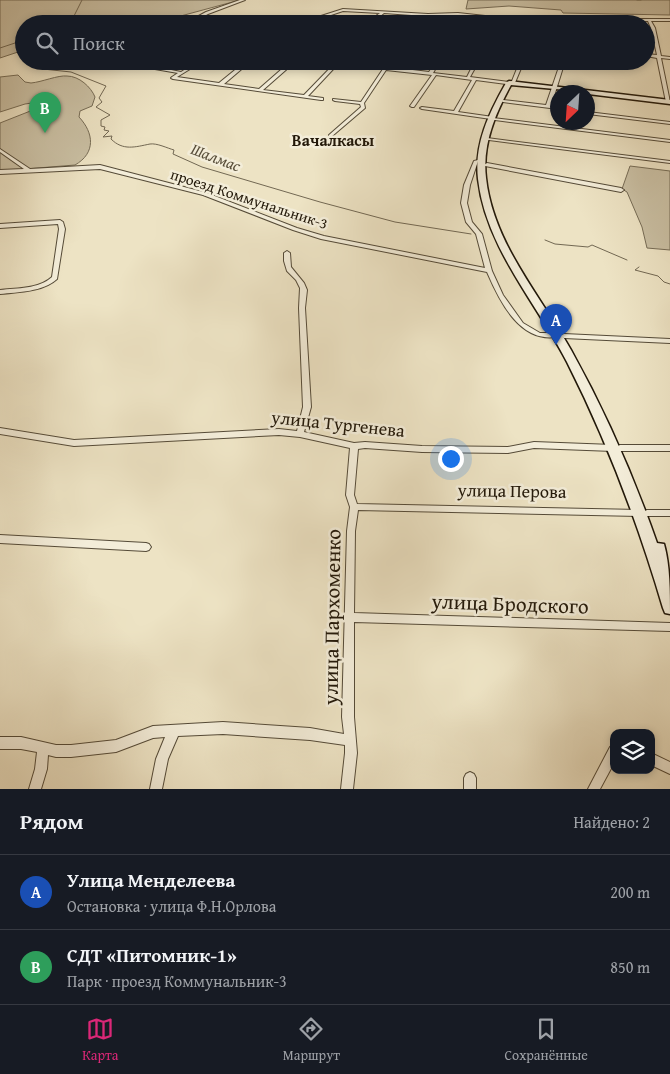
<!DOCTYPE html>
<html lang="ru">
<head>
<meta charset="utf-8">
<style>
  :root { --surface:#171b24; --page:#20242c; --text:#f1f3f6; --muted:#9ea1a6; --line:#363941; --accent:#db2777 }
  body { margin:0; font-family:"Gentium Book Plus",serif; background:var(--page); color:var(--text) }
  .controls { position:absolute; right:15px; bottom:15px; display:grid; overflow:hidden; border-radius:10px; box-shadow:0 2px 8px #0003 }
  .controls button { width:45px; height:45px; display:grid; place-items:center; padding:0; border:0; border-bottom:1px solid var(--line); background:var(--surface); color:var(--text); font:25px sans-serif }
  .compass { position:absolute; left:550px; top:85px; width:45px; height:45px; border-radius:50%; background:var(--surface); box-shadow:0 2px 8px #0003; rotate:205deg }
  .you { position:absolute; left:450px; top:458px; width:18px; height:18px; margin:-12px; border:4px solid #fff; border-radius:50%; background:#1a73e8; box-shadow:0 0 0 8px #1a73e833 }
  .badge { display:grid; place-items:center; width:32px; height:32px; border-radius:50%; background:var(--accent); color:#fff; font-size:16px; font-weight:700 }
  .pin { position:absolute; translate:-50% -41px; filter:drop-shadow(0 1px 2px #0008) }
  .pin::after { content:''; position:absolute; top:26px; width:18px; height:15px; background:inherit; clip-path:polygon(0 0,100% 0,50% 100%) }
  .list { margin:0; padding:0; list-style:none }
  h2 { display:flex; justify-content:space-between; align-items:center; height:65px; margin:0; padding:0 20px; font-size:21px }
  h2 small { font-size:16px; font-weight:400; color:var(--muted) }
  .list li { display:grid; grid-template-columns:32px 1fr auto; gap:15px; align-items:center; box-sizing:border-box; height:75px; padding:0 20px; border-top:1px solid var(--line) }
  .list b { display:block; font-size:19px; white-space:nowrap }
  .list p { margin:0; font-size:16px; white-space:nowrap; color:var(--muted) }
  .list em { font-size:16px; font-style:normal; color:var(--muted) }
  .icon { flex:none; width:28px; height:28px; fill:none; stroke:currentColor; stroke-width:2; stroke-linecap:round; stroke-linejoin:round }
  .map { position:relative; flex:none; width:670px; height:789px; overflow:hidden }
  .search { position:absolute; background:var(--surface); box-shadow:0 2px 8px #0003; left:15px; right:15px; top:15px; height:55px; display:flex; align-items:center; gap:12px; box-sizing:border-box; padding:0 18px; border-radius:28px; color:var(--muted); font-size:19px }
  .sheet { height:215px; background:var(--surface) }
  nav { display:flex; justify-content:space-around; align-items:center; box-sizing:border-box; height:70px; border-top:1px solid var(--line); background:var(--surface); font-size:14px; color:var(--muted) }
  nav a { display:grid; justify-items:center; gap:2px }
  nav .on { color:var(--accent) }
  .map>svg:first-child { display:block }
  .green { fill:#cac0a4; stroke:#766c56 }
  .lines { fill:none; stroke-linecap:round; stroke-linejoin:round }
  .stream { stroke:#726853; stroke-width:1 }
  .street-casing { stroke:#554b38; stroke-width:2 }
  .secondary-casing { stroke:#221809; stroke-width:3 }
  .street { fill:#f3edd9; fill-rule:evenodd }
  .secondary { fill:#f3edd9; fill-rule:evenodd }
  .labels { text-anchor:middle; stroke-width:5; stroke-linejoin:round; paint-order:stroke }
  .far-street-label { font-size:15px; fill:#221809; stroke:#f3edd9 }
  .far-neighbourhood-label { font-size:16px; font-weight:bold; fill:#221809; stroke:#f3edd9 }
  .far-water-label { font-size:16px; font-style:italic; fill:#584e3a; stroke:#f3edd9 }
  .street-label { font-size:18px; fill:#221809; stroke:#f3edd9 }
  .near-street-label { font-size:21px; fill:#221809; stroke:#f3edd9 }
</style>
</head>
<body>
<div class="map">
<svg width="670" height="789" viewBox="0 0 670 789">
  <rect width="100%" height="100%" fill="#ede3c4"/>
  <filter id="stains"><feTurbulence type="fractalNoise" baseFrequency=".004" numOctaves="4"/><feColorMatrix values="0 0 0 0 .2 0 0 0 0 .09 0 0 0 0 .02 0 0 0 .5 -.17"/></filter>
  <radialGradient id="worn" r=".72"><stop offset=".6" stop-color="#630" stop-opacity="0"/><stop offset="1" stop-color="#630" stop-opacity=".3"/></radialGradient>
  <path class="green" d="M 0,0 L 240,0 L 151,24 L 24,24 L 24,50 L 0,58 Z
    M 468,0 L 670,0 L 670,15 L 563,13 L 561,10 L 509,6 L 466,9 Z
    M 18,75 L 25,82 L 31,83 C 42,82 58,75 67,76 C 79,76 91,87 95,97 L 92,106 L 80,111 L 79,117 C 94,133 96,153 75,165 L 0,171 L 0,123 L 43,106 L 46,101 L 25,104 L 0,112 L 0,77 Z
    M 630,166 L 670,171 L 670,250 L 647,248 L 642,227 L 627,192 L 622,189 Z"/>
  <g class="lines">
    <path class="stream" d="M 637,0 L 641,0
      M 70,24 L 82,0
      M 0,48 L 24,40
      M 43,61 L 43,69 L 71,72 L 106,86 L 99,98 L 102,102 L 96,107 L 110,115 L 101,120 L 101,126 L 105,127 L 104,130 L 109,131 L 103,137 L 112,136 L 111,139 C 123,151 135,147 150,144 C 157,143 167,148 174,150 L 173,154 L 202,167 L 320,202 L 395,222 L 471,234
      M 545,240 L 555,244 L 588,247 L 592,245 L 627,260
      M 639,267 L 635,270 L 658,276 L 664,282 L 670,284"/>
    <g class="street-casing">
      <path id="street" d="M 240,0 L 245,0 L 208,14 L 189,24 L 184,24 L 206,12 Z
        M 343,9 L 428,14 L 458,13 L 513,19 L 670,19 L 670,21 L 651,21 L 655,28 L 661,56 L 670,57 L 670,59 L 661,58 L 670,102 L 668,103 L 666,102 L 657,58 L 646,56 L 646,54 L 657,55 L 651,28 L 648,21 L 517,20 L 519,24 L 515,24 L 514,21 L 458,15 L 431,15 L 419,24 L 414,24 L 425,16 L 384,13 L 378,18 L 363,24 L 357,24 L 376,16 L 380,13 L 343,11 L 328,16 L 355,24 C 344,24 332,16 324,17 C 314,18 306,24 296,24 Z
        M 135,61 L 140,61 L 137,63 L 181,72 L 198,61 L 203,61 L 177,77 L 219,83 L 246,61 L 251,61 L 224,84 L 259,89 L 291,61 L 296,61 L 263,90 L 304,95 L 335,63 L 323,61 L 337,61 L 384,67 L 388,61 L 392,61 L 388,67 L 429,72 L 436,61 L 440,61 L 433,73 L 467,77 L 475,61 L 479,61 L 470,77 L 509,82 L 512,81 L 520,61 L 524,61 L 514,85 L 476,80 L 458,112 L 493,117 L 493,118 L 491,119 L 422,109 L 420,108 L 422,107 L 454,111 L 472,80 L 436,75 L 414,107 L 412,107 L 410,106 L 432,75 L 386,70 L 364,103 L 365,108 L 331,137 L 329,136 L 329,135 L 361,107 L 360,104 L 335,101 L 333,100 L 333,99 L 361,102 L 383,69 L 338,64 L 308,96 L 323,98 L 323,100 L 321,100 L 173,79 L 171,78 L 172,77 L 178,73 L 132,65 L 132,63 Z
        M 561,61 L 565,61 L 551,106 L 558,107 L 558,109 L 503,102 L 501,101 L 503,100 L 546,105 Z
        M 588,112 L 670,122 L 670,124 L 588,114 Z
        M 493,118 L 670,140 L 670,142 L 495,120 L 493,120 Z
        M 487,138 L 670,161 L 670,163 L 489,140 L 487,140 Z
        M 0,149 L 30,169 L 100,165 L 207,193 L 297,228 L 324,236 L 485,268 L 476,234 L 466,222 L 461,203 L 464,185 L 474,161 L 478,160 L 478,161 L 470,185 L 467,203 L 472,222 L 482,234 L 492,271 L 503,295 L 523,323 L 540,333 L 558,333 L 561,335 L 564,334 L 670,339 L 670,343 L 564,338 L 561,336 C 521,346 500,302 487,272 L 321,239 L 293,230 L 203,195 L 100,169 L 0,174 L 0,170 L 24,169 L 0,152 Z
        M 487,163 L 621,188 L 624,190 L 621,192 L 485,166 L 484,165 Z
        M 60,220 L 63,222 L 65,229 L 57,279 C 43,292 18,292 0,294 L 0,290 C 17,288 39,289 52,277 L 59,229 L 58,224 L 0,228 L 0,224 Z
        M 287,251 L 290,253 L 291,267 L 304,283 L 307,290 L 305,308 L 311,407 L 304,432 L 354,443 L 365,442 L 422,446 L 508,447 L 534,442 L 613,445 L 616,447 L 620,445 L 670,445 L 670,451 L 620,451 L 616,449 L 613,451 L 534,448 L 508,453 L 422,452 L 365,448 L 358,449 L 354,495 L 357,504 L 639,510 L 643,512 L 647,510 L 670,510 L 670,516 L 647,516 L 643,514 L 639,516 L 358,510 L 355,531 L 354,613 L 670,623 L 670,631 L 354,622 L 354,717 L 357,753 L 353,789 L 341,789 L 345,753 L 345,745 L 310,740 L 223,734 L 178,736 L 168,759 L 162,789 L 150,789 L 156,759 L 165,737 L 153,738 L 116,752 L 71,757 L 56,757 L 48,755 L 47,769 L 41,789 L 29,789 L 35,769 L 37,752 L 21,749 L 0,749 L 0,737 L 21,737 L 56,745 L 71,745 L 116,740 L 153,726 L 223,722 L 310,728 L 344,734 L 342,717 L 347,531 L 350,507 L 346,495 L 350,448 L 300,437 L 279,435 L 74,446 L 0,434 L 0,428 L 74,440 L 279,429 L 297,431 L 303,407 L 299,308 L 300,288 L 296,280 L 287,271 L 284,261 L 284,253 Z
        M 0,535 L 146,543 L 149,544 L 151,547 L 149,550 L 146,551 L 0,543 Z
        M 614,745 L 614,763 L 600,789 L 588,789 L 610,747 Z
        M 651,753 L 670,762 L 670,774 L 651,765 Z
        M 470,772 L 474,774 L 476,778 L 476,789 L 464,789 L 464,778 L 466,774 Z"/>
    </g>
    <g class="secondary-casing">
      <path id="secondary" d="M 509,81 L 670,100 L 670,104 L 588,94 L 588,92 L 511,85 C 495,114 482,145 486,178 C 493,243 540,295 571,350 C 605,411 634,477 657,543 L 664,544 C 670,565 670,592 670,614 L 665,613 L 663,608 C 638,523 607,441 567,362 C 536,302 486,248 478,179 C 474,144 489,113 506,83 Z"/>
    </g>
    <use href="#street" class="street"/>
    <use href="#secondary" class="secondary"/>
  </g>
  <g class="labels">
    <g class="far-street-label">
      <text transform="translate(249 199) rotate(18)" y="5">проезд Коммунальник-3</text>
    </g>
    <g class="far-neighbourhood-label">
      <text x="333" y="146">Вачалкасы</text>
    </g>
    <g class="far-water-label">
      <text transform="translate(216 157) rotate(21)" y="6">Шалмас</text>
    </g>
    <g class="street-label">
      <text transform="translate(338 424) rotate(6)" y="6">улица Тургенева</text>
      <text transform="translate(512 491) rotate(1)" y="6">улица Перова</text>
    </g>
    <g class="near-street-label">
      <text transform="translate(510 604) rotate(2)" y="7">улица Бродского</text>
      <text transform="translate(332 617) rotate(-89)" y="7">улица Пархоменко</text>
    </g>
  </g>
  <rect width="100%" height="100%" filter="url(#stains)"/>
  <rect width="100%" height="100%" fill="url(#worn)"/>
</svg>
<div class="controls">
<button><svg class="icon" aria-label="layers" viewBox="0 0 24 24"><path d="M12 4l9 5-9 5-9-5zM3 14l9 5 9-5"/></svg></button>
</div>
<svg class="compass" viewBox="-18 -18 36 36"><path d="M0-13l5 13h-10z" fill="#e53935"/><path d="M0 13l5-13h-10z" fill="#9ea1a6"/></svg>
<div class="you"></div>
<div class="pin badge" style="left:556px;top:345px;background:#1a4fb4">A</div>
<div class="pin badge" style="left:45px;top:133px;background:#2e9e5b">B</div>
<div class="search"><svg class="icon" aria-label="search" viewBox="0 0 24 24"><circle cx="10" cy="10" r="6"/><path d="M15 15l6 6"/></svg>Поиск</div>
</div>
<section class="sheet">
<h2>Рядом<small>Найдено: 2</small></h2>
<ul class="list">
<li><span class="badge" style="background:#1a4fb4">A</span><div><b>Улица Менделеева</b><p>Остановка · улица Ф.Н.Орлова</p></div><em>200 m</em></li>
<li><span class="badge" style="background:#2e9e5b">B</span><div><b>СДТ «Питомник-1»</b><p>Парк · проезд Коммунальник-3</p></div><em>850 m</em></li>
</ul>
</section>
<nav>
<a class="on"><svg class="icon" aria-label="map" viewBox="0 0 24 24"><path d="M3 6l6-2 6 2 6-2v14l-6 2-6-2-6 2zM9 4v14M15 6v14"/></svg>Карта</a>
<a><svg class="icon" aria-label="directions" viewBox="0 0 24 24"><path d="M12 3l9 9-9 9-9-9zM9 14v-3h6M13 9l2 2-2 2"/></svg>Маршрут</a>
<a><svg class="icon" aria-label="saved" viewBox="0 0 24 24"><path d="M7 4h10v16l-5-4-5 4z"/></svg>Сохранённые</a>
</nav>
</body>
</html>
